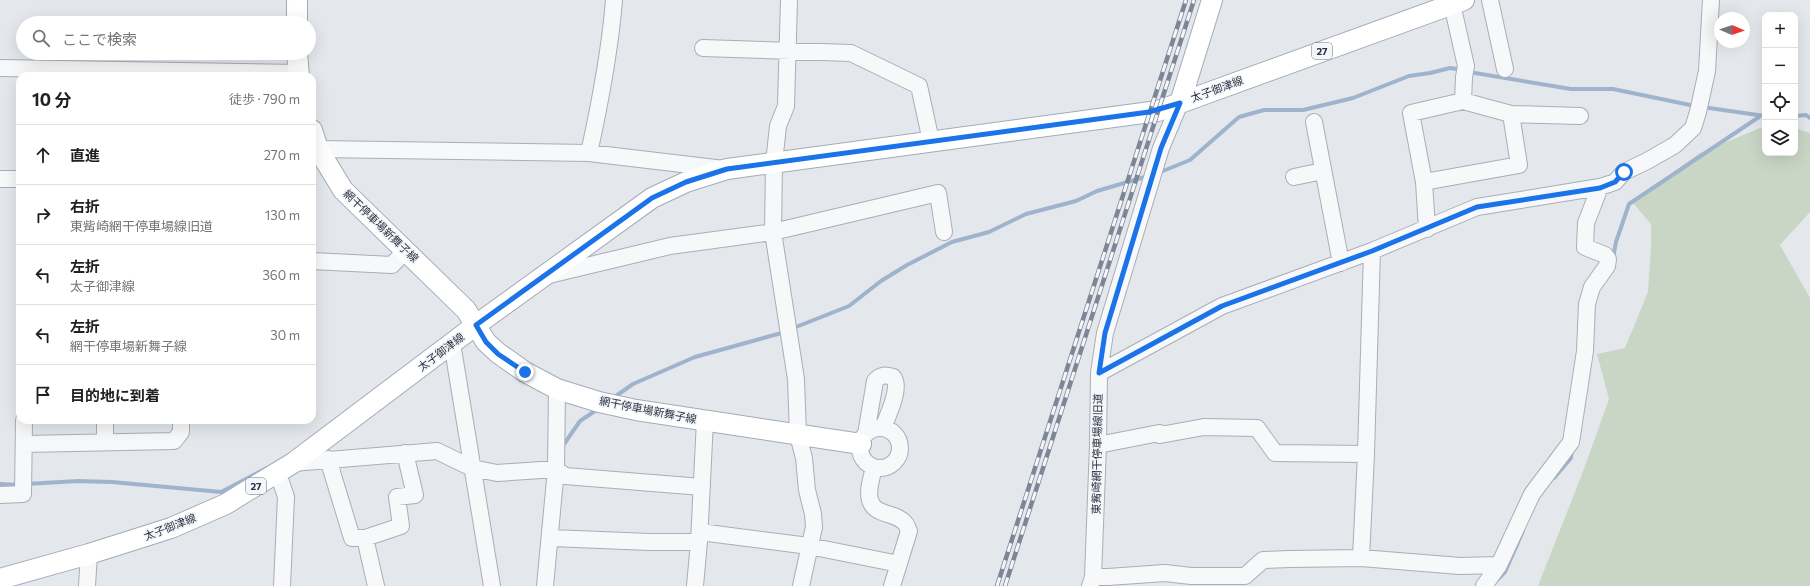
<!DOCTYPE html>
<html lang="ja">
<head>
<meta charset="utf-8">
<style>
  :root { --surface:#fff; --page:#f2f2f2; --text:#202124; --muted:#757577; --line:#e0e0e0 }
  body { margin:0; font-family:Commissioner,"Noto Sans JP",sans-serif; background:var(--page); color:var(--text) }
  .controls { position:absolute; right:12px; top:12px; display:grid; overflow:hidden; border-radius:8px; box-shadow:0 4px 16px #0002 }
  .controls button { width:36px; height:36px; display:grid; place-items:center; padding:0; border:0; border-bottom:1px solid var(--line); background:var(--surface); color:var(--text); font:20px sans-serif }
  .compass { position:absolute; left:1714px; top:12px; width:36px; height:36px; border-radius:50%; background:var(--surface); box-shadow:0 4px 16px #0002; rotate:92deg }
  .stop { position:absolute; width:12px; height:12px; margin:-9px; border:3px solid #1a73e8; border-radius:50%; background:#fff }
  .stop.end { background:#1a73e8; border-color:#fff; box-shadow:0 1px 4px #0008 }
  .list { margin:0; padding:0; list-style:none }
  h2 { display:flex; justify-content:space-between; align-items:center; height:52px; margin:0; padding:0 16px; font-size:17px }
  h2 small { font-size:13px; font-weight:400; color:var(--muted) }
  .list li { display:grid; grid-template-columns:26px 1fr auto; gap:12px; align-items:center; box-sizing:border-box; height:60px; padding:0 16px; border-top:1px solid var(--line) }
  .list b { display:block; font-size:15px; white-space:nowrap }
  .list p { margin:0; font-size:13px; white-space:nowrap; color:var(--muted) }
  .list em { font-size:13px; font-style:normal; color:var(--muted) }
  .icon { flex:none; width:22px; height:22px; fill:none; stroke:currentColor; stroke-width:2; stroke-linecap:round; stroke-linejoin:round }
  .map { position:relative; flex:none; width:1810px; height:586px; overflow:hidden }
  .search { position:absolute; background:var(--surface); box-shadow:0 4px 16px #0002; left:16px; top:16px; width:300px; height:44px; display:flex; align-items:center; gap:10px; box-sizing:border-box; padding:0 14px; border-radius:22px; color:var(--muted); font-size:15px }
  .panel { position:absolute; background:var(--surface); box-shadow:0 4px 16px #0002; left:16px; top:72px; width:300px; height:352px; border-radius:12px }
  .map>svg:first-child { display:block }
  .green { fill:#c9d6c5 }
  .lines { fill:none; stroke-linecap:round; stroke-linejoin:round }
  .stream { stroke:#9fb4cc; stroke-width:4 }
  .minor-casing { stroke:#a9aeb7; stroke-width:18 }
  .major-casing { stroke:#a3abb8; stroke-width:22 }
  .minor { stroke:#f7f8fa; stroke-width:16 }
  .major { stroke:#fff; stroke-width:20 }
  .rail-casing { stroke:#7d8696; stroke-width:4.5 }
  .rail { stroke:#f4f6f9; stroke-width:3; stroke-dasharray:9; stroke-linecap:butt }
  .route { stroke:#1a73e8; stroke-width:5 }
  .labels { text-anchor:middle; stroke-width:3.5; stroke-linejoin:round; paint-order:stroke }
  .shield { fill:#f4f6f9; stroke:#676e7b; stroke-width:1 }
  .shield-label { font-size:10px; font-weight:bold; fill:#2b3445 }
  .street-label { font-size:11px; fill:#2b3445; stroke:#f4f6f9 }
</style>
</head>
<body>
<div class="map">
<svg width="1810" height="586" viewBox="0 0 1810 586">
  <rect width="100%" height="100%" fill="#e4e7ec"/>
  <path class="green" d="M 1765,126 L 1765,153 L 1795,153 L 1795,128 L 1810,133 L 1810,212 L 1780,245 L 1810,298 L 1810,586 L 1538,586 L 1584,469 L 1609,399 L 1597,354 L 1625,348 L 1648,292 L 1651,248 L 1651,224 L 1633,203 L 1698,154 Z"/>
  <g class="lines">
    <path class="stream" d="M 1469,72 L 1571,89 L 1613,89 L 1695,106
      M 1702,107 L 1765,116
      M 1795,116 L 1806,115 L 1810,118
      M 1158,173 L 1190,160 L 1239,117 L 1264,110 L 1303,110 L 1353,98 L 1409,76 L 1430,73 L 1450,68 L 1463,70
      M 1613,258 L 1616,242 L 1629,204 L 1759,117
      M 791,329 L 849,306 L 881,281 L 907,265 L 952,242 L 989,232 L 1026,214 L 1076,201 L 1097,191 L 1148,176
      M 613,398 L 633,384 L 695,357 L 785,332
      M 562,447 L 580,421 L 598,409
      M 1554,478 L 1571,458 L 1572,449
      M 0,484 L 20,485
      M 26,484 L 78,481 L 112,482 L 221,492 L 267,468
      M 1497,580 L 1505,572 L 1523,531"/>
    <g class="minor-casing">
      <path id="minor" d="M 789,0 L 786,106 L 778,126 L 774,163 L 773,232 L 796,379 L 798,435 L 804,458 L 807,490 L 813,514 L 814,527 L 801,586
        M 1490,0 L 1505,69
        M 1452,4 L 1466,66 L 1464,77 L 1463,101
        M 703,48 L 851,53 L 919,86 L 931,141
        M 0,68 L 299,73
        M 1314,122 L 1341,263
        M 318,149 L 589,153 L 724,169
        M 589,153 C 600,103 610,51 614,0
        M 1294,177 L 1323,171
        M 0,179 L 20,179
        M 1424,182 L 1519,165 L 1511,114
        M 1427,229 L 1424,182 L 1411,113 L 1463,101 L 1511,114 L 1580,116
        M 312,261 L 392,265 L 406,250
        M 549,275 L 670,246 L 773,232 L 938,193 L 944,232
        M 452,343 L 492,586
        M 1099,373 L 1222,306 L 1372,251 L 1477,207 L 1600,187 L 1615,182 L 1624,172 L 1647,161 L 1675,145 L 1693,128 L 1698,112 L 1707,71 L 1711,0
        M 105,420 L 105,441
        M860 448a20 20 0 1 1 40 0a20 20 0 1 1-40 0Z
        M 866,434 L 875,381 C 881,374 886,375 893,377 C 902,387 887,417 883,428
        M 24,444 L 174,441 L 181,432 L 181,420
        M 1098,445 L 1159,433 L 1160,435 L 1204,427 L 1257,428 L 1275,453 L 1366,454
        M 328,459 L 352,538 L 365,538 L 376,586
        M 293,463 L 437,451 L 472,468 L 497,473 L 556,469 L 565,476 L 702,487
        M 874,467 C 872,477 867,490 870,500 C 874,516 896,512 905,523 C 907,525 908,529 909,531 L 892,586
        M 278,473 L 286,497 L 282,586
        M 0,495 L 23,494 L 24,420
        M 700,532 L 809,546 L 899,564
        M 365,538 L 401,526 L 397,497 L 415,495 L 405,453
        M 551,538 L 650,542 L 699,542
        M 1361,558 L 1366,454 L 1372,251
        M 1093,577 L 1108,577 L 1165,573 L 1191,576 L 1245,576 L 1263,560 L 1290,559 L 1361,558 L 1460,566 L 1499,565
        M 87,586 L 89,554
        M 545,586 L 556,469 L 557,389
        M 695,586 L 699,542 L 705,420
        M 1090,586 L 1093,577 L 1098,445 L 1099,373 L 1105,333 L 1161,148 L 1180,103
        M 1484,586 L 1499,565 L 1532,494 L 1571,442 L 1585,351 L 1587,304 L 1592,287 L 1607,266 L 1608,259 L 1605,255 L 1585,247 L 1586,223 L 1600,187"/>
    </g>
    <g class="major-casing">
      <path id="major" d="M 297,0 L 297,23
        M 297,53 L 299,76
        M 1180,103 L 1212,0
        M 312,130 L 318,149 L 343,190 L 466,310 L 486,342 L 498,353 L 525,372 L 557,389 L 599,402 L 636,410 L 861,444
        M 0,579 L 89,554 L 171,528 L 226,504 L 242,494 L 293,463 L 476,325 L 652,198 L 686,182 L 727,169 L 1158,111 L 1464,0"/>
    </g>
    <use href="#minor" class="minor"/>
    <use href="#major" class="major"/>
    <g class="rail-casing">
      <path id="rail" d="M 997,586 L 1186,0
        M 1005,586 L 1194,0"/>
    </g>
    <use href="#rail" class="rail"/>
  </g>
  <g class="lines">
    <path class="route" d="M 525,372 L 498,354 L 486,342 L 476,325 L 652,198 L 686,182 L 727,169 L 1149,112 L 1180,103 L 1161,148 L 1105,333 L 1099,373 L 1222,306 L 1372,251 L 1477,207 L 1600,188 L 1615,182 L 1624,172"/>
  </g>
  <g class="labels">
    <g class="shield">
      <rect x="1312" y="43" width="20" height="16" rx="3"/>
      <rect x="246" y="478" width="20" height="16" rx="3"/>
    </g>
    <g class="shield-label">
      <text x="1322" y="55">27</text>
      <text x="256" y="490">27</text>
    </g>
    <g class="street-label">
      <text transform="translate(1217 89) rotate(-20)" y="4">太子御津線</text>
      <text transform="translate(381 226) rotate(44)" y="4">網干停車場新舞子線</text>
      <text transform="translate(441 352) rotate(-37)" y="4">太子御津線</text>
      <text transform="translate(648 410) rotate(11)" y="4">網干停車場新舞子線</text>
      <text transform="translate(1097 454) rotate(-89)" y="4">東觜崎網干停車場線旧道</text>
      <text transform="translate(170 527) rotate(-21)" y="4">太子御津線</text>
    </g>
  </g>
</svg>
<div class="controls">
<button>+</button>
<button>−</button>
<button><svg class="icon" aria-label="locate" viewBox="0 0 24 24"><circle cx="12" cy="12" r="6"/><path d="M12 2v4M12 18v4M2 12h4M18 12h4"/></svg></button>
<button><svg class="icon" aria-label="layers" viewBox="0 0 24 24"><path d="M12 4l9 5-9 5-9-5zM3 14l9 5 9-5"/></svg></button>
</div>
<svg class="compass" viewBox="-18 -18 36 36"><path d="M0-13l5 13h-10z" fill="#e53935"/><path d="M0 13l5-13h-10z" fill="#757577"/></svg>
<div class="stop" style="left:1624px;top:172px"></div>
<div class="stop end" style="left:525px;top:372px"></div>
<div class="search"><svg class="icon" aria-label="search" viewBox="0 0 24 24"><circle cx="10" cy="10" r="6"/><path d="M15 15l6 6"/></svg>ここで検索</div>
<section class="panel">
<h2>10 分<small>徒歩 · 790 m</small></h2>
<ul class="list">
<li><svg class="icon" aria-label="ahead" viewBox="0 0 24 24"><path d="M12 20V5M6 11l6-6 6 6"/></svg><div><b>直進</b></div><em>270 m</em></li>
<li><svg class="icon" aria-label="right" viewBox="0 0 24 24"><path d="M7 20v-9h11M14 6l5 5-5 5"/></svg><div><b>右折</b><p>東觜崎網干停車場線旧道</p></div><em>130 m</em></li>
<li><svg class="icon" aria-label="left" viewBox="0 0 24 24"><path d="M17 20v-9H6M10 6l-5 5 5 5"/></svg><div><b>左折</b><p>太子御津線</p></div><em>360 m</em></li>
<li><svg class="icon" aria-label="left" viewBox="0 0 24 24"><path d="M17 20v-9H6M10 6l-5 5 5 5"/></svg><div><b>左折</b><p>網干停車場新舞子線</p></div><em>30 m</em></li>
<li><svg class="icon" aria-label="arrive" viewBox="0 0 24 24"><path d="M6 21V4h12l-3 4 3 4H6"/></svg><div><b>目的地に到着</b></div></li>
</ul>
</section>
</div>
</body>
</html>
